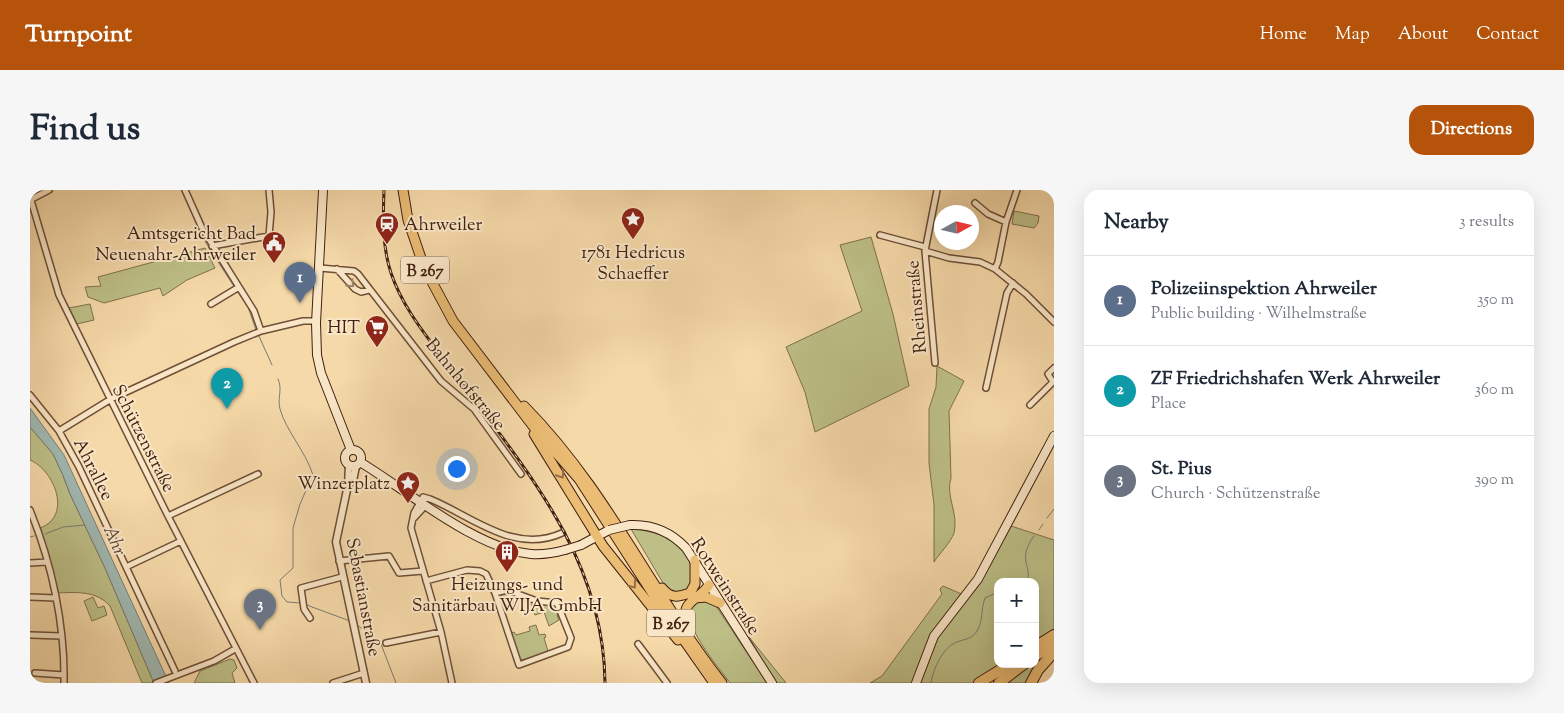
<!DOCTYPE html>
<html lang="en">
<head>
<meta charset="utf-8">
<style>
  :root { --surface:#fff; --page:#f6f6f7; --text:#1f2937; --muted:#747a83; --line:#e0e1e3; --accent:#b45309 }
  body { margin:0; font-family:"Sorts Mill Goudy",serif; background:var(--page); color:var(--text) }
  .controls { position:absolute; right:15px; bottom:15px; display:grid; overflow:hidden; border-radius:10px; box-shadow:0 5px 20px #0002 }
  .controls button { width:45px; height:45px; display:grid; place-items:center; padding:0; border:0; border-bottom:1px solid var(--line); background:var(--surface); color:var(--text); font:25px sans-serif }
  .compass { position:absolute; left:904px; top:15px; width:45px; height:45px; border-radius:50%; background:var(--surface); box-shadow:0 5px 20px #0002; rotate:82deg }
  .you { position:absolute; left:426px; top:278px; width:18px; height:18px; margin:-12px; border:4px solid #fff; border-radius:50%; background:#1a73e8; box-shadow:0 0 0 8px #1a73e833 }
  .badge { display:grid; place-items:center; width:32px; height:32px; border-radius:50%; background:var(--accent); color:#fff; font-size:16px; font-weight:700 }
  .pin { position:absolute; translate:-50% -41px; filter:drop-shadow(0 1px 2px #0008) }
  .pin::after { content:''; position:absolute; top:26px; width:18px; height:15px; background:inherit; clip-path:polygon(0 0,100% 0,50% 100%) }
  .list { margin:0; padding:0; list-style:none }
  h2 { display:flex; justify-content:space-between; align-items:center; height:65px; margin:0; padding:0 20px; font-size:21px }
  h2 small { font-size:16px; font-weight:400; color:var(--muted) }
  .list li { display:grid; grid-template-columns:32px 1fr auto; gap:15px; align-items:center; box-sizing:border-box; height:90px; padding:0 20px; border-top:1px solid var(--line) }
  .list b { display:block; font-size:19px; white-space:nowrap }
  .list p { margin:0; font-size:16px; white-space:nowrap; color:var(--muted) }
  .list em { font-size:16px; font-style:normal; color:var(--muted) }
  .map { position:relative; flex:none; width:1024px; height:493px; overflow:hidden; border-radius:15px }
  header { display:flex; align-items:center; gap:30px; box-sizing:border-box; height:70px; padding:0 25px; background:var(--accent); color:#fff }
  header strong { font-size:24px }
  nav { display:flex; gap:28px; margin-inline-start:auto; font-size:18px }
  .intro { display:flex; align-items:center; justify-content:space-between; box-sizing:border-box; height:120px; padding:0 30px }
  h1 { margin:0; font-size:35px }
  .button { padding:12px 22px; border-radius:15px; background:var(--accent); color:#fff; font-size:18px; font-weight:700 }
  main { display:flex; gap:30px; padding:0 30px }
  aside { flex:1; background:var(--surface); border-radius:15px; box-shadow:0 5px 20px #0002 }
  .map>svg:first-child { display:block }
  .green { fill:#bdbf87; stroke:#7f704c }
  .water { fill:#a0b8b2; stroke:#7a7c72 }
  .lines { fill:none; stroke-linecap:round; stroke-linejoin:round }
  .stream { stroke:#7a7c72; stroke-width:1 }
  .minor-casing { stroke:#6e4f37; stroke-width:8 }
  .tertiary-casing { stroke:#6e4f37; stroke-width:9 }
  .secondary-casing { stroke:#412111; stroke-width:10 }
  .primary-casing { stroke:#412111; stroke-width:11 }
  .motorway-casing { stroke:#412111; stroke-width:12 }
  .minor { stroke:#f9e6c7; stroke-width:5 }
  .tertiary { stroke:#f9e6c7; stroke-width:6 }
  .secondary { stroke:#f9e6c7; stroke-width:8 }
  .primary { stroke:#ebbc74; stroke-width:9 }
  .motorway { stroke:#ebbc74; stroke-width:10 }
  .rail-casing { stroke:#412111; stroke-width:3 }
  .rail { stroke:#f9e6c7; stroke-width:1; stroke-dasharray:4; stroke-linecap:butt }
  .secondary-bridge-casing { stroke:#412111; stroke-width:10; stroke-linecap:butt }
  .secondary-bridge { stroke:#f9e6c7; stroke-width:8 }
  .oneway { stroke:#9d846c }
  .oneway2 { stroke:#966e42 }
  .labels { text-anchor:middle; stroke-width:4; stroke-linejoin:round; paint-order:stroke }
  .shield { fill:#f9e6c7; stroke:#785c48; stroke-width:1 }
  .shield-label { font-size:16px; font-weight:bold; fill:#412111 }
  .poi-label { font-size:18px; fill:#412111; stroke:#f9e6c7; text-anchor:end }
  .street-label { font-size:18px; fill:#412111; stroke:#f9e6c7 }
  .water-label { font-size:19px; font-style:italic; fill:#594739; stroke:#f9e6c7 }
</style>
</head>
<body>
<header>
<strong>Turnpoint</strong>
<nav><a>Home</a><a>Map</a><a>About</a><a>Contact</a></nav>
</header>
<div class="intro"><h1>Find us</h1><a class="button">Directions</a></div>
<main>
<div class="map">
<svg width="1024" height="493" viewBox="0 0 1024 493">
  <rect width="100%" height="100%" fill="#f6d9a9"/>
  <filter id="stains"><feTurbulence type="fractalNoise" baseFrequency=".004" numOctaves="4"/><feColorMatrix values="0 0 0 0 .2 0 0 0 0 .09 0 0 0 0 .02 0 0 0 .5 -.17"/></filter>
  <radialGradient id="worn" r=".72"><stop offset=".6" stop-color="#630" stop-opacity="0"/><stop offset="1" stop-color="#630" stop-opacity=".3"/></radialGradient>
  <path class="green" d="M 984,21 L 1009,26 L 1008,33 L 1004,38 L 982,34 Z
    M 841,47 L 863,124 L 879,196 L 785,242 L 775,202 L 756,157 L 832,121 L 810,55 Z
    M 175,58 L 185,78 L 157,90 L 133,106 L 130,98 L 74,113 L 58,107 L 55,97 L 71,96 L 68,87 Z
    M 60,114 L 64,130 L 47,134 L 39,118 Z
    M 907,176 L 934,191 L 919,221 L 921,288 C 915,305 929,324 924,343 C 921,352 909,364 904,372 L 904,315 L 899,273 L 899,219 L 906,197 Z
    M 0,237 L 23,264 L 32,283 L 40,304 L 75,378 L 124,493 L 112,493 L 80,416 C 67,401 47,402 28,403 L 10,338 C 43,326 24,280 0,270 Z
    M 981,336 L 1024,350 L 1024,439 L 1005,450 L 1005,392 L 968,392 L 969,474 L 945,493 L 889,493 L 903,454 L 920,428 L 947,398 Z
    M 601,339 C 624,340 658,351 663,379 C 664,384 661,392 660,398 L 649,405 L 636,398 Z
    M 913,396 L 934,405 L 912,430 L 883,493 L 840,493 L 852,486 L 912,404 L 910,399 Z
    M 476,403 L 491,409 L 486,411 L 487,414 L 476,417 L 469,411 L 471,405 Z
    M 63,407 L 68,418 L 74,416 L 77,425 L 62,431 L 54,411 Z
    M 672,409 L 684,413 L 737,493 L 700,493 C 690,479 648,431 662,415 C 664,412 669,411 672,409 Z
    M 500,412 L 527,416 L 530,424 L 527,425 L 529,430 L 519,436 L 514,422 L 505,425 Z
    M 506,435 L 509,445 L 515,444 L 516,447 L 514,448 L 518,461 L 521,461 L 492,470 L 489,467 L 481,443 L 484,442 L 486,445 L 500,441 L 499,437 Z
    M 719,447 L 756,493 L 746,493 Z
    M 1011,467 L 1014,467 L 997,493 L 976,493 L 1000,474 L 1005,474 L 1005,471 Z
    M 200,469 L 204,470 L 207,478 L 202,483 L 205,493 L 164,493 L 170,481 Z"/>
  <path class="water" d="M 0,218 L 34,265 L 139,493 L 124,493 L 75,378 L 40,304 L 32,283 L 23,264 L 0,237 Z"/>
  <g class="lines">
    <path class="stream" d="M 152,0 L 176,53 L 205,98
      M 207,101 L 218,117 L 226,140
      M 228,144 L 242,175
      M 248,189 C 253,199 247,208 250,219 C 256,241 275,260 283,285
      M 1017,328 L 1024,319
      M 1009,340 L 1013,334
      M 15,344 L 33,337 L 55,335
      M 0,347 L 4,346
      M 997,392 C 1003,375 986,371 1004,346
      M 271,413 L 257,412 L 252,406 L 250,390 L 263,378 L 263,338 L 270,314 L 281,289
      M 274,414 L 320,431
      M 326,434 L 351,454 L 366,493
      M 901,493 C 903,479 913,457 927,452 C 935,449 942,449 947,441 C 953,432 951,418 955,408 L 968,402"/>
    <g class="minor-casing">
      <path id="minor" d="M 155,0 L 172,38 L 224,121 L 231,141
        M 0,7 L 29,105 L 138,326 L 224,493
        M 0,10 L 19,0
        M 945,13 L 958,24 L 976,32
        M 850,45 L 895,57
        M 182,56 L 239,46 L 241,22 L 239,0
        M 895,61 L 919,68 L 950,72 L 965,79 L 996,104 L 1024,132
        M 290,78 L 324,81 L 328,84 L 411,191 L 444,219 L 491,284
        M 307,79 L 325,99 L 331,102 L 339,100
        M 965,79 L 968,72 L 976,32 L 987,0
        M 181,114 L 209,97
        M 905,173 L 895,61 L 907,0
        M 1023,192 L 1018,184 L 1024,178
        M 956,198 L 977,103 L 983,93
        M 0,205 L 29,241 L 49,277 L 145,481
        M 1000,215 L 1024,191
        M 29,241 L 81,209 L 204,152 L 231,141 L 273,131 L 286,131
        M 0,320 C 22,374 35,435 34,493
        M 138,326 L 228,284
        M 384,328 L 396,315
        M 309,371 L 359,366 L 369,383 L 393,381
        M 0,373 L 17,372
        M 96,377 L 151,351
        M 396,391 L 437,380 L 450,381 L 456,384 L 465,403 L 489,475 L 538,457 L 541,448 L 527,413 L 507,411 L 477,400 L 465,403
        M 0,407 L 25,408
        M 280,428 L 274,419 L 271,398 L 312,387
        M 1,445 L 31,446
        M 356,453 L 411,442
        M 608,454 L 637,493
        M 5,483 L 34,485
        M 126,493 L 184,471 L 205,459
        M 303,493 L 334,483
        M 422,493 L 411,442 L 381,338 L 384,323 L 393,307 L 400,309 C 442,326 484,365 532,343"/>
    </g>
    <g class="tertiary-casing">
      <path id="tertiary" d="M 319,275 L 318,295 L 306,352 L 336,493
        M 323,291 L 326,276"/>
    </g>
    <g class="secondary-casing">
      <path id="secondary" d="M 293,0 L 286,133 L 287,165 L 291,183 L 321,260
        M315 268a8 8 0 1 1 16 0a8 8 0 1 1-16 0Z
        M 330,272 C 378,301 446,359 501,364 C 513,365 524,363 535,360
        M 600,335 C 622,334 641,342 656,358 L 742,493
        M 551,355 L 579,340
        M 886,493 L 904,446 L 948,389 L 1024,246"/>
    </g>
    <g class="primary-casing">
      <path id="primary" d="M 373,0 L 378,30 L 394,77 L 423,131 L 506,240 L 549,289 L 639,429 L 684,493
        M 494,216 C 577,300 621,402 692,493
        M 504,244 L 573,356 L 648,450
        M 632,398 C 641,409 648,407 660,403 L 665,394 L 665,370
        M 665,408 L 676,407 L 690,413
        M 659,441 C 647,409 667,413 679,395"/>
    </g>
    <g class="motorway-casing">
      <path id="motorway" d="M 1005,457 L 1024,445
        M 1005,466 L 1024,454
        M 949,493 L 980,474
        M 969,493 L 994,474
        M 1001,493 L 1008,480 L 1024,462"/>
    </g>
    <use href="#minor" class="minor"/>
    <use href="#tertiary" class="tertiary"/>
    <use href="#secondary" class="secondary"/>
    <use href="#primary" class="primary"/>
    <use href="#motorway" class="motorway"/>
    <g class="rail-casing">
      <path id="rail" d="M 354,0 C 353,28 352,56 361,83 C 373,119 399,149 421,179 C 492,275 574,366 575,493"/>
    </g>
    <use href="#rail" class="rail"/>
    <g class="secondary-bridge-casing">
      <path id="secondary-bridge" d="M 579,340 L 600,335
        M 535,360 L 551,355"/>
    </g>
    <use href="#secondary-bridge" class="secondary-bridge"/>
  </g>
  <defs><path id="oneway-chevron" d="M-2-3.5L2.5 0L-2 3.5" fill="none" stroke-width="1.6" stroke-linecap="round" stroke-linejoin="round" transform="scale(1.25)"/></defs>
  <use class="oneway" href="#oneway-chevron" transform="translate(321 94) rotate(44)"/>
  <g class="oneway2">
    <use href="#oneway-chevron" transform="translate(531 285) rotate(57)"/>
    <use href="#oneway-chevron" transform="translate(603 395) rotate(52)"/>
  </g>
  <defs>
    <g id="sight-pin" transform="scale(1.25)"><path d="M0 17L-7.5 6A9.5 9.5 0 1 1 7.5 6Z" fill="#8f2418" stroke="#f9e6c7"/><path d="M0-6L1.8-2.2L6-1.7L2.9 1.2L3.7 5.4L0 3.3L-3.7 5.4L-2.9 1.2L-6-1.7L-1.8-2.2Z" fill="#fff"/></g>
    <g id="station-pin" transform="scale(1.25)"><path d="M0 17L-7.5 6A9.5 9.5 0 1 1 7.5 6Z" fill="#8f2418" stroke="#f9e6c7"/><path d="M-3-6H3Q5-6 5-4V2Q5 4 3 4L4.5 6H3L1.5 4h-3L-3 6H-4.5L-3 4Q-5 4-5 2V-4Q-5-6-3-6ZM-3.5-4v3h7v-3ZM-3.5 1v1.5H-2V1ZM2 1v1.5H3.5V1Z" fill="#fff"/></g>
    <g id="civic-pin" transform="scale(1.25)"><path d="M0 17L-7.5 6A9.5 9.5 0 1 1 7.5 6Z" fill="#8f2418" stroke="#f9e6c7"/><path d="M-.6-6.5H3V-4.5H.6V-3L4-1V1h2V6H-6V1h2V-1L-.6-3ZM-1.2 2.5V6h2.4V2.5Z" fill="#fff"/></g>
    <g id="supermarket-pin" transform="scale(1.25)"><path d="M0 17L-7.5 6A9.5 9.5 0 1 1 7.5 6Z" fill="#8f2418" stroke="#f9e6c7"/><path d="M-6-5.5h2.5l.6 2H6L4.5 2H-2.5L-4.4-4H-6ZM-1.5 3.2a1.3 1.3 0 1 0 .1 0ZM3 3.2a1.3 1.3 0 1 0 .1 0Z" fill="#fff"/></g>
    <g id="building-pin" transform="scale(1.25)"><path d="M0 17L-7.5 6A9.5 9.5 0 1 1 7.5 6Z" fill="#8f2418" stroke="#f9e6c7"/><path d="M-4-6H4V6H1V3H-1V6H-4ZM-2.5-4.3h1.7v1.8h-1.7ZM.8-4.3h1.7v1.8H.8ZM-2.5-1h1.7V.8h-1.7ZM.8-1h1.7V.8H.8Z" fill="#fff"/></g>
  </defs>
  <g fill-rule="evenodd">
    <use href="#sight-pin" x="603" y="29"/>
    <use href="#station-pin" x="357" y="34"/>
    <use href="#civic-pin" x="244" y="53"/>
    <use href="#supermarket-pin" x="347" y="137"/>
    <use href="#sight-pin" x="378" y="293"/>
    <use href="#building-pin" x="477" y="362"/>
  </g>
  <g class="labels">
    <g class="shield">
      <rect x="371" y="66.5" width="48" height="27" rx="4"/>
      <rect x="617" y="419.5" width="48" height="27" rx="4"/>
    </g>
    <g class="shield-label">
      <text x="395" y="86">B 267</text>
      <text x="641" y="439">B 267</text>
    </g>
    <g class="poi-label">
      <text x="374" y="40" text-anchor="start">Ahrweiler</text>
      <text x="226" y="49">Amtsgericht Bad<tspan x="226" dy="21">Neuenahr-Ahrweiler</tspan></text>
      <text x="603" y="68" text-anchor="middle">1781 Hedricus<tspan x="603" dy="21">Schaeffer</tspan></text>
      <text x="330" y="143">HIT</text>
      <text x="360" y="299">Winzerplatz</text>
      <text x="477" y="400" text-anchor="middle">Heizungs- und<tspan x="477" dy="21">Sanitärbau WIJA GmbH</tspan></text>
    </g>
    <g class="street-label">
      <text transform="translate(886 117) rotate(-95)" y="6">Rheinstraße</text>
      <text transform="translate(436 194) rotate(50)" y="6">Bahnhofstraße</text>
      <text transform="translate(114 248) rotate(63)" y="6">Schützenstraße</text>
      <text transform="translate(64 279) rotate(63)" y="6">Ahrallee</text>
      <text transform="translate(696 396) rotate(57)" y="6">Rotweinstraße</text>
      <text transform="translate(334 407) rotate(79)" y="6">Sebastianstraße</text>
    </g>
    <g class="water-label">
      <text transform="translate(86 350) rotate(67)" y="7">Ahr</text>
    </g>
  </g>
  <rect width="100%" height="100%" filter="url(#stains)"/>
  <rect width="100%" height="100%" fill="url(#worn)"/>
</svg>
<div class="controls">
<button>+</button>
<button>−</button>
</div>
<svg class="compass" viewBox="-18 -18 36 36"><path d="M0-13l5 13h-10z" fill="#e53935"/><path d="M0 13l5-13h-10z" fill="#747a83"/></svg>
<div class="you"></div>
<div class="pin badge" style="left:270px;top:113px;background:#5c6f8a">1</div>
<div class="pin badge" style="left:197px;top:219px;background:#0f9aa8">2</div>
<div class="pin badge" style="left:230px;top:440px;background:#6b7280">3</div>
</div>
<aside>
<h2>Nearby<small>3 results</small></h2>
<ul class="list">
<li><span class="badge" style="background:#5c6f8a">1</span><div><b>Polizeiinspektion Ahrweiler</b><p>Public building · Wilhelmstraße</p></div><em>350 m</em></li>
<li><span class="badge" style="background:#0f9aa8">2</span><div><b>ZF Friedrichshafen Werk Ahrweiler</b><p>Place</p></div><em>360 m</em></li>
<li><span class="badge" style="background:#6b7280">3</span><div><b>St. Pius</b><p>Church · Schützenstraße</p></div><em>390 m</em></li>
</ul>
</aside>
</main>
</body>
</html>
